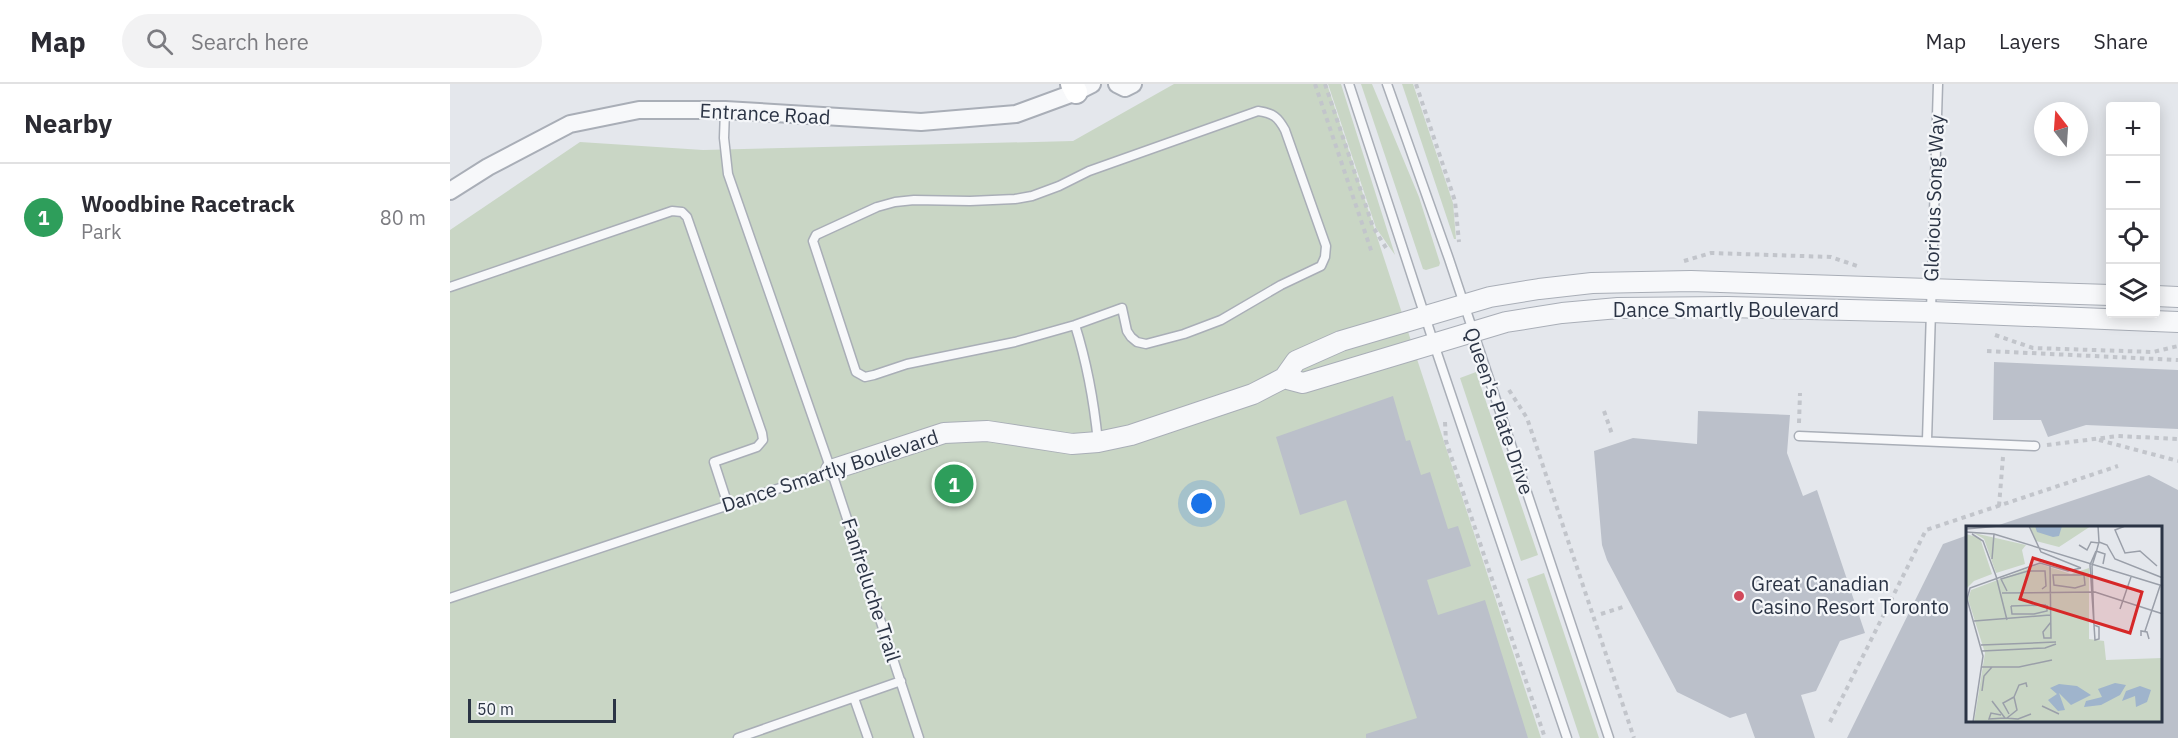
<!DOCTYPE html>
<html lang="en">
<head>
<meta charset="utf-8">
<style>
  :root { --surface:#fff; --page:#f2f2f3; --text:#2b2b33; --muted:#7c7c81; --line:#e1e1e2; --accent:#d1495b }
  body { margin:0; font-family:"IBM Plex Sans",sans-serif; background:var(--page); color:var(--text) }
  .controls { position:absolute; right:18px; top:18px; display:grid; overflow:hidden; border-radius:6px; box-shadow:0 3px 15px #0003 }
  .controls button { width:54px; height:54px; display:grid; place-items:center; padding:0; border:0; border-bottom:2px solid var(--line); background:var(--surface); color:var(--text); font:30px sans-serif }
  .compass { position:absolute; left:1584px; top:18px; width:54px; height:54px; border-radius:50%; background:var(--surface); box-shadow:0 3px 15px #0003; rotate:343deg }
  .scale { position:absolute; left:18px; bottom:15px; width:148px; box-sizing:border-box; padding-left:6px; border:3px solid #2b3445; border-top:0; font-size:16px; line-height:21px; white-space:nowrap; color:#2b3445; -webkit-text-stroke:4px #f4f6f9; paint-order:stroke }
  .you { position:absolute; left:752px; top:420px; width:21px; height:21px; margin:-15px; border:4px solid #fff; border-radius:50%; background:#1a73e8; box-shadow:0 0 0 9px #1a73e833 }
  .badge { display:grid; place-items:center; width:39px; height:39px; border-radius:50%; background:var(--accent); color:#fff; font-size:20px; font-weight:700 }
  .pin { position:absolute; translate:-50% -50%; border:3px solid #fff; box-shadow:0 2px 6px #0006 }
  .list { margin:0; padding:0; list-style:none }
  h2 { display:flex; justify-content:space-between; align-items:center; height:78px; margin:0; padding:0 24px; font-size:26px }
  h2 small { font-size:20px; font-weight:400; color:var(--muted) }
  .list li { display:grid; grid-template-columns:39px 1fr auto; gap:18px; align-items:center; box-sizing:border-box; height:108px; padding:0 24px; border-top:2px solid var(--line) }
  .list b { display:block; font-size:22px; white-space:nowrap }
  .list p { margin:0; font-size:20px; white-space:nowrap; color:var(--muted) }
  .list em { font-size:20px; font-style:normal; color:var(--muted) }
  .icon { flex:none; width:33px; height:33px; fill:none; stroke:currentColor; stroke-width:2; stroke-linecap:round; stroke-linejoin:round }
  .map { position:relative; flex:none; width:1728px; height:654px; overflow:hidden }
  header { display:flex; align-items:center; gap:36px; box-sizing:border-box; height:84px; padding:0 30px; background:var(--surface); border-bottom:2px solid var(--line) }
  header strong { font-size:28px }
  nav { display:flex; gap:33px; margin-inline-start:auto; font-size:21px }
  .search { width:420px; height:54px; background:var(--page); display:flex; align-items:center; gap:15px; box-sizing:border-box; padding:0 21px; border-radius:33px; color:var(--muted); font-size:22px }
  main { display:flex }
  aside { flex:1; background:var(--surface) }
  .map>svg:first-child { display:block }
  .green { fill:#c9d6c5 }
  .building { fill:#bbc0ca }
  .lines { fill:none; stroke-linecap:round; stroke-linejoin:round }
  .service-casing { stroke:#a9aeb7; stroke-width:11 }
  .minor-casing { stroke:#a9aeb7; stroke-width:20 }
  .tertiary-casing { stroke:#a9aeb7; stroke-width:22 }
  .secondary-casing { stroke:#a9aeb7; stroke-width:26 }
  .path { stroke:#c2c5cb; stroke-width:4; stroke-dasharray:4.5 4.5; stroke-linecap:butt }
  .service { stroke:#f7f8fa; stroke-width:8 }
  .minor { stroke:#f7f8fa; stroke-width:16 }
  .tertiary { stroke:#f7f8fa; stroke-width:20 }
  .secondary { stroke:#fff; stroke-width:22 }
  .poi-dot { fill:#d1495b; stroke:#f4f6f9; stroke-width:2 }
  .labels { text-anchor:middle; stroke-width:4.5; stroke-linejoin:round; paint-order:stroke }
  .street-label { font-size:20px; fill:#2b3445; stroke:#f4f6f9 }
  .poi-label { font-size:20px; fill:#2b3445; stroke:#f4f6f9; text-anchor:start }
  .inset-road { fill:none; stroke:#9a9fa9; stroke-width:1.5 }
  .view { fill:#d62828; fill-opacity:0.15; stroke:#d62828; stroke-width:3 }
  .inset-edge { fill:none; stroke:#2b3445; stroke-width:3 }
</style>
</head>
<body>
<header>
<strong>Map</strong>
<div class="search"><svg class="icon" aria-label="search" viewBox="0 0 24 24"><circle cx="10" cy="10" r="6"/><path d="M15 15l6 6"/></svg>Search here</div>
<nav><a>Map</a><a>Layers</a><a>Share</a></nav>
</header>
<main>
<aside>
<h2>Nearby<small></small></h2>
<ul class="list">
<li><span class="badge" style="background:#2e9e5b">1</span><div><b>Woodbine Racetrack</b><p>Park</p></div><em>80 m</em></li>
</ul>
</aside>
<div class="map">
<svg width="1728" height="654" viewBox="0 0 1728 654">
  <rect width="100%" height="100%" fill="#e4e7ec"/>
  <path class="green" d="M 724,0 L 877,0 L 1091,654 L 0,654 L 0,146 L 130,58 L 253,66 L 623,57 Z
    M 878,0 L 891,0 L 945,171 L 926,144 Z
    M 911,0 L 922,0 L 969,113 L 990,179 L 989,182 L 976,186 L 973,185 Z
    M 952,0 L 963,0 L 1003,119 L 1006,155 L 1004,155 Z
    M 1026,288 L 1088,471 L 1071,477 L 1010,294 Z
    M 1094,489 L 1149,654 L 1130,654 L 1077,495 Z"/>
  <path class="building" d="M 1544,278 L 1728,286 L 1728,345 L 1636,341 L 1598,353 L 1591,336 L 1543,336 Z
    M 943,312 L 956,357 L 960,356 L 971,391 L 980,388 L 998,445 L 1008,442 L 1021,482 L 977,496 L 988,531 L 1035,516 L 1078,654 L 916,654 L 916,650 L 967,634 L 896,416 L 850,431 L 826,353 Z
    M 1248,327 L 1340,331 L 1337,369 L 1353,412 L 1367,406 L 1415,549 L 1390,557 L 1366,607 L 1351,611 L 1365,654 L 1305,654 L 1296,629 L 1280,634 L 1227,608 L 1157,476 L 1152,461 L 1144,367 L 1183,354 L 1247,360 Z
    M 1699,391 L 1728,406 L 1728,654 L 1397,654 L 1493,460 L 1518,451 L 1518,638 L 1712,638 L 1712,444 L 1549,444 L 1549,441 Z"/>
  <g class="lines">
    <g class="service-casing">
      <path id="service" d="M 899,0 L 987,269 L 1117,654
        M 937,0 L 999,175 L 1159,654
        M 275,26 L 274,54 L 278,90 L 381,386 L 469,654
        M 808,27 C 823,29 828,33 835,46 L 876,162 L 875,173 L 871,182 L 831,201 L 771,236 L 734,250 L 696,260 L 687,258 L 681,253 L 677,247 L 672,224 L 625,241 L 565,258 L 457,280 L 424,291 L 415,293 L 406,288 L 363,157 L 366,151 L 427,123 L 445,118 L 464,116 L 520,117 L 565,115 L 582,112 L 609,102 L 639,87 Z
        M 0,203 L 222,127 L 232,128 L 237,133 L 312,349 L 313,356 L 307,363 L 264,378 L 278,421
        M 625,241 C 637,279 644,318 648,358
        M 1349,352 L 1585,362
        M 1477,356 L 1488,0
        M 0,514 L 381,387
        M 404,614 L 418,654
        M 288,654 L 451,597"/>
    </g>
    <g class="minor-casing">
      <path id="minor" d="M 667,0 L 675,4 L 683,0
        M 0,107 L 38,83 L 120,40 L 189,26 L 275,26 L 471,38 L 566,30 L 626,8 L 642,0"/>
    </g>
    <g class="tertiary-casing">
      <path id="tertiary" d="M 1706,212 L 1728,213
        M 834,294 L 853,299 L 1056,238 L 1112,229 L 1168,224 L 1277,223 L 1481,228 L 1728,238
        M 381,386 L 494,349 L 537,347 L 622,360 L 648,358 L 681,351 L 803,310 L 834,294 L 846,277 L 891,257 L 1040,213 L 1089,205 L 1142,199 L 1241,197 L 1660,211"/>
    </g>
    <g class="secondary-casing">
      <path id="secondary" d="M 622,0 L 626,8"/>
    </g>
    <path class="path" d="M 865,0 L 922,169
      M 875,0 L 923,143 L 938,167
      M 966,0 L 1005,117 L 1009,158
      M 1234,177 L 1261,169 L 1381,173 L 1407,182
      M 1545,251 L 1583,264 L 1703,268 L 1728,262
      M 1537,267 L 1728,276
      M 1059,306 L 1077,334 L 1184,654
      M 1154,327 L 1162,350
      M 995,338 L 996,357 L 1095,654
      M 1349,339 L 1350,309
      M 1649,356 L 1728,377
      M 1597,361 L 1668,352 L 1728,355
      M 1549,422 L 1553,373
      M 1151,530 L 1173,523
      M 1380,638 L 1476,446 L 1668,382"/>
    <use href="#service" class="service"/>
    <use href="#minor" class="minor"/>
    <use href="#tertiary" class="tertiary"/>
    <use href="#secondary" class="secondary"/>
  </g>
  <circle class="poi-dot" cx="1289" cy="512" r="6"/>
  <g class="labels">
    <g class="street-label">
      <text transform="translate(315 30) rotate(3)" y="7">Entrance Road</text>
      <text transform="translate(1484 114) rotate(-88)" y="7">Glorious Song Way</text>
      <text x="1276" y="233">Dance Smartly Boulevard</text>
      <text transform="translate(1049 327) rotate(71)" y="7">Queen's Plate Drive</text>
      <text transform="translate(380 387) rotate(-18)" y="7">Dance Smartly Boulevard</text>
      <text transform="translate(421 506) rotate(72)" y="7">Fanfreluche Trail</text>
    </g>
    <g class="poi-label">
      <text x="1301" y="507">Great Canadian<tspan x="1301" dy="23">Casino Resort Toronto</tspan></text>
    </g>
  </g>
  <g transform="translate(1516 442)">
    <rect width="196" height="196" fill="#e4e7ec"/>
    <path d="M 64,0 L 125,0 L 93,21 L 70,15 ZM 8,7 L 60,19 L 56,24 L 59,38 L 30,47 L 18,13 ZM 0,8 L 14,12 L 26,48 L 8,55 L 0,63 ZM 74,38 L 105,48 L 123,42 L 123,113 L 138,115 L 140,134 L 196,132 L 196,196 L 8,196 L 19,127 L 2,73 L 5,64 Z" fill="#c9d6c5"/>
    <path d="M 69,0 L 96,0 L 93,10 L 87,11 L 71,6 ZM 149,157 L 160,159 L 154,169 L 135,179 L 118,181 L 120,175 L 136,171 L 132,163 ZM 93,158 L 111,160 L 125,169 L 105,179 L 93,167 L 99,184 L 92,185 L 82,174 L 91,168 L 84,162 ZM 174,160 L 185,164 L 181,176 L 170,181 L 169,170 L 156,175 L 160,165 Z" fill="#9fb4cc"/>
    <path class="inset-road" d="M 63,0 L 75,26 L 115,42M 159,0 L 149,4 L 159,27 L 174,25 L 191,40M 0,3 L 33,0M 0,6 L 28,8 L 197,60M 6,8 L 17,15 L 30,50M 133,16 L 141,19 L 149,33 L 197,52M 113,19 L 121,24 L 125,16 L 133,17M 130,25 L 124,39 L 129,114 L 133,113 L 133,101 L 128,99 L 126,40 L 130,27 L 133,16 L 132,0M 130,25 L 139,28 L 137,38M 26,33 L 28,8M 84,39 L 85,112 L 78,112 L 77,106 L 85,96M 87,49 L 118,49 L 119,59 L 109,62 L 88,59 ZM 30,50 L 41,94M 41,65 L 35,53 L 62,45 L 79,45 L 80,60 L 76,63M 36,67 L 129,66 L 197,88M 45,80 L 46,88 L 68,88 L 81,85 L 81,79M 45,80 L 80,79M 154,83 L 165,51M 8,95 L 84,89M 179,105 L 194,60M 175,110 L 175,105 L 181,106 L 183,113M 15,119 L 90,116M 16,125 L 79,122 L 90,118M 16,141 L 53,141 L 86,134M 16,165 L 18,150 L 26,141M 26,175 L 39,192 L 52,193 L 65,188M 76,180 L 93,188M 43,188 L 37,177 L 48,171M 35,189 L 25,187 L 23,193 L 39,192M 41,192 L 51,184 L 48,171 L 53,159 L 60,157 L 61,161M 7,196 L 17,130 L 1,73 L 4,62 L 74,37 L 102,45 L 115,42"/>
    <path class="view" d="M 67,32 L 176,66 L 164,107 L 54,73 Z"/>
    <rect width="196" height="196" class="inset-edge"/>
  </g>
</svg>
<div class="controls">
<button>+</button>
<button>−</button>
<button><svg class="icon" aria-label="locate" viewBox="0 0 24 24"><circle cx="12" cy="12" r="6"/><path d="M12 2v4M12 18v4M2 12h4M18 12h4"/></svg></button>
<button><svg class="icon" aria-label="layers" viewBox="0 0 24 24"><path d="M12 4l9 5-9 5-9-5zM3 14l9 5 9-5"/></svg></button>
</div>
<svg class="compass" viewBox="-18 -18 36 36"><path d="M0-13l5 13h-10z" fill="#e53935"/><path d="M0 13l5-13h-10z" fill="#7c7c81"/></svg>
<div class="scale">50 m</div>
<div class="you"></div>
<div class="pin badge" style="left:504px;top:400px;background:#2e9e5b">1</div>
</div>
</main>
</body>
</html>
